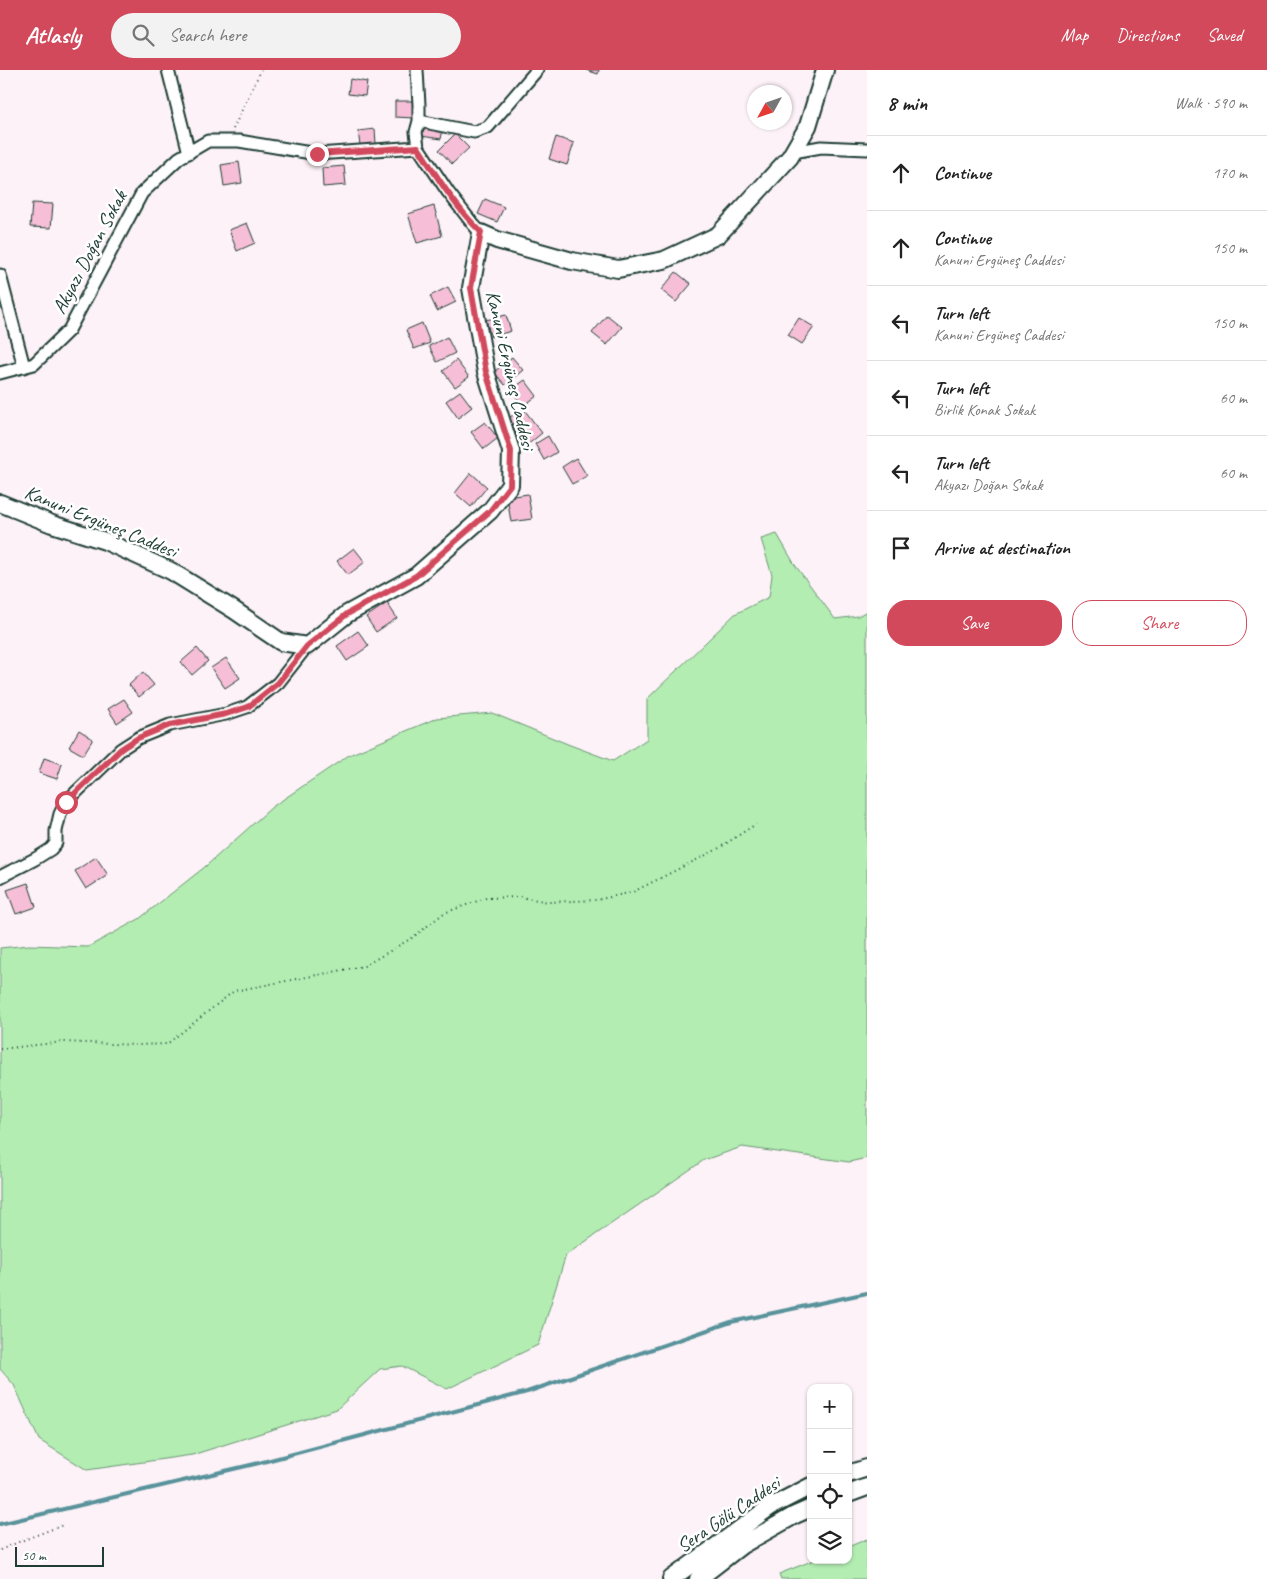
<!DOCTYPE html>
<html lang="en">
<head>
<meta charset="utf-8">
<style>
  :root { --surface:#fff; --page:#f2f2f2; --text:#222; --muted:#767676; --line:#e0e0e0; --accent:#d1495b }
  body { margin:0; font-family:Caveat,sans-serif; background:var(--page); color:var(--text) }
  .controls { position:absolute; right:15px; bottom:15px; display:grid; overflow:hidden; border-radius:10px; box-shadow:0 1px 4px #0004 }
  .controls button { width:45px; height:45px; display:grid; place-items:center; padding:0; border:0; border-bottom:1px solid var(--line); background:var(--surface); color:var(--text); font:25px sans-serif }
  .compass { position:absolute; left:747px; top:15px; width:45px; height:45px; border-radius:50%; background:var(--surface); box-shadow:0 1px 4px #0004; rotate:230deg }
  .scale { position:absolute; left:15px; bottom:12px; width:89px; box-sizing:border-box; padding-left:5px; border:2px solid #1f3d34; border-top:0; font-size:14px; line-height:18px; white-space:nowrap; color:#1f3d34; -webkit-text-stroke:4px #fff; paint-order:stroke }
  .stop { position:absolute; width:15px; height:15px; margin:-11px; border:4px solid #d1495b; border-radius:50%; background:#fff }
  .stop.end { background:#d1495b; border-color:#fff; box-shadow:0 1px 5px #0008 }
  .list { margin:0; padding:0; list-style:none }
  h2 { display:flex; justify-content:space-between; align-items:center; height:65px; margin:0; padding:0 20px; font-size:21px }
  h2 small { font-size:16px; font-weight:400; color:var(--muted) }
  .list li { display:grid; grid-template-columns:32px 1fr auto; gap:15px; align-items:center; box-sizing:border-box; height:75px; padding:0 20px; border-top:1px solid var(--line) }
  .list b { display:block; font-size:19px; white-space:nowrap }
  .list p { margin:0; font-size:16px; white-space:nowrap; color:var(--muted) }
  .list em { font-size:16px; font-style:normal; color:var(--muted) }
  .actions { display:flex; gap:10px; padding:15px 20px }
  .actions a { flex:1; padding:11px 0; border:1px solid var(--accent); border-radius:20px; text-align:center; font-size:18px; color:var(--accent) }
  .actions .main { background:var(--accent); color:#fff }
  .icon { flex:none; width:28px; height:28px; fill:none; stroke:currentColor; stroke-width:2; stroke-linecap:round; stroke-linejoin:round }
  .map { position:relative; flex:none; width:867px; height:1509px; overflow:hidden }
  header { display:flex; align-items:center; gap:30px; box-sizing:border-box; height:70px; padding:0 25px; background:var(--accent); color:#fff }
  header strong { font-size:24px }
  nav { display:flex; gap:28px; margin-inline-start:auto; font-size:18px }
  .search { width:350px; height:45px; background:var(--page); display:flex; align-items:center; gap:12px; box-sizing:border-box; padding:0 18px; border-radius:28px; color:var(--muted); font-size:19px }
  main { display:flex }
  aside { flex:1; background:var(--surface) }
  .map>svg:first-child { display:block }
  .green { fill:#b3edb2; stroke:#699573 }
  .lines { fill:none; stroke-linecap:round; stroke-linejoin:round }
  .stream { stroke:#59929b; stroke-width:4 }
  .building { fill:#f6bfd7; stroke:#1f3d34 }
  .street-casing { stroke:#1f3d34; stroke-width:15 }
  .secondary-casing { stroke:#1f3d34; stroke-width:20 }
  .path { stroke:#1f3d34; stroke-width:2; stroke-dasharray:1 4; stroke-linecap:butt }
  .street { stroke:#fff; stroke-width:11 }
  .secondary { stroke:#fff; stroke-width:16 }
  .route { stroke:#d1495b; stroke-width:6 }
  .labels { text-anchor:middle; stroke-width:5; stroke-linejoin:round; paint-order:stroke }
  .street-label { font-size:20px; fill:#1f3d34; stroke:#fff }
</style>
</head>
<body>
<header>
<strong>Atlasly</strong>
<div class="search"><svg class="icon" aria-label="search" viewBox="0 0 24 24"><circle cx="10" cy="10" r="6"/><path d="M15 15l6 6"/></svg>Search here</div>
<nav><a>Map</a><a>Directions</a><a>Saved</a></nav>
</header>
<main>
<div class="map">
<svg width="867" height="1509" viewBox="0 0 867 1509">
  <rect width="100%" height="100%" fill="#fdf2f7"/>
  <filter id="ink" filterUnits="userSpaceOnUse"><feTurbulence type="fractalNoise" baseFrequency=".02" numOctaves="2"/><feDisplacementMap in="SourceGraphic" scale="10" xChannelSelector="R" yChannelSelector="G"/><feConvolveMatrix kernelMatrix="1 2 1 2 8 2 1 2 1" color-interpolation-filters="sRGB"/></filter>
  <g filter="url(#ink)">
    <path class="green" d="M 777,464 L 795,495 L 835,549 L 858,546 L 867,541 L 867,1088 L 849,1092 L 742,1077 L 704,1090 L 566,1185 L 538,1275 L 447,1319 L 402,1296 L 380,1299 L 337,1339 L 192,1385 L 87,1400 L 39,1370 L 14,1315 L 0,1299 L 0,878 L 29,875 L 88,877 L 139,849 L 206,796 L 272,737 L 349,685 L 437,648 L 492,643 L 570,675 L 613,691 L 647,669 L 647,629 L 735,544 L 769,527 L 772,505 L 761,469 Z
      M 867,1469 L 867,1509 L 781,1509 L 779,1504 L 814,1490 L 848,1490 L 848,1477 Z"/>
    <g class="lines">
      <path class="stream" d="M 0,1454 L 259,1393 L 527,1322 L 731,1252 L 867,1223"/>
    </g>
    <path class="building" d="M 586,0 L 599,0 L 598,4 Z
      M 350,9 L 367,12 L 365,26 L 348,24 Z
      M 395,31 L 415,31 L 414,48 L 395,47 Z
      M 423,55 L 443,59 L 441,69 L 421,66 Z
      M 375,59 L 376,74 L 360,75 L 358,61 Z
      M 455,64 L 469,78 L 452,94 L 439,80 Z
      M 556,67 L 574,73 L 567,95 L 549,89 Z
      M 239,92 L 242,113 L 224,116 L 221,95 Z
      M 344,96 L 346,115 L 323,117 L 322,98 Z
      M 485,129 L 504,137 L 497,152 L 478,144 Z
      M 32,133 L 53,134 L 51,158 L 30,157 Z
      M 434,136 L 442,166 L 417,173 L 408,144 Z
      M 247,153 L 255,173 L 237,181 L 229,160 Z
      M 676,202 L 691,214 L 676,232 L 661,220 Z
      M 448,217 L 456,232 L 437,241 L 430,226 Z
      M 506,245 L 511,261 L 491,267 L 486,250 Z
      M 607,245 L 622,257 L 607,275 L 592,263 Z
      M 799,248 L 814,257 L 802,274 L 788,265 Z
      M 422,253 L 430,273 L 414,279 L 406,260 Z
      M 447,267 L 455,283 L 437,292 L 429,276 Z
      M 512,287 L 523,300 L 505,315 L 494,302 Z
      M 456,290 L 469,307 L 455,317 L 443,301 Z
      M 525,310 L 537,326 L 523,336 L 511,320 Z
      M 460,321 L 472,337 L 458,348 L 446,331 Z
      M 523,338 L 542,363 L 526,376 L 506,350 Z
      M 485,352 L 498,368 L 484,379 L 471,362 Z
      M 548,366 L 557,382 L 544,390 L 535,374 Z
      M 576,388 L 587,406 L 572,414 L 562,397 Z
      M 471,403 L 487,417 L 471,437 L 455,423 Z
      M 528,424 L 532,449 L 511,452 L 507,427 Z
      M 354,478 L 365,492 L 348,505 L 337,491 Z
      M 387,533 L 397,548 L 376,562 L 366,547 Z
      M 358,561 L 369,576 L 347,591 L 337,576 Z
      M 197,578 L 208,591 L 192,605 L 181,592 Z
      M 226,588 L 240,608 L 225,618 L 211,598 Z
      M 143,602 L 154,615 L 139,627 L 129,615 Z
      M 124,629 L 133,642 L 117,653 L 108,639 Z
      M 79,660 L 93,669 L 83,685 L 69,677 Z
      M 44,688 L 62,694 L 57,709 L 39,703 Z
      M 96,787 L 108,805 L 86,819 L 75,801 Z
      M 28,813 L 36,837 L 16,844 L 7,820 Z"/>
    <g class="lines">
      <g class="street-casing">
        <path id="street" d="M 168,0 L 189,83
          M 417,0 L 419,35 L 419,51 L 416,62 L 418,77 L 448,122 L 472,153 L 481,163
          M 419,51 L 474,62 L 488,57 L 537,0
          M 793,82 L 821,77 L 867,79
          M 0,205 L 24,297
          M 0,303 L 34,294 L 69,260 L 142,123 L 179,88 L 208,71 L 239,71 L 317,84 L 418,77
          M 0,807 L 35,789 L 51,779 L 56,773 L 56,761 L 60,744 L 66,732 L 121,679 L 138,668 L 170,655 L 226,644 L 247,637 L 278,613 L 307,576"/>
      </g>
      <g class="secondary-casing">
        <path id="secondary" d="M 0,433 L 52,454 L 105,471 L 171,501 L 234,540 L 281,572 L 307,576 L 347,544 L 416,506 L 490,441 L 510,415 L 511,381 L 486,302 L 471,218 L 481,163 L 497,170 L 572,191 L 618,199 L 664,190 L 718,165 L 790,87 L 808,56 L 825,0
          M 848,1404 L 867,1398
          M 848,1424 L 867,1417
          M 671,1509 L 770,1437 L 811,1416
          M 698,1509 L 742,1475 L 795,1445 L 811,1438"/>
      </g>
      <path class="path" d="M 233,59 L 261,0
        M 0,979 L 63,972 L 137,975 L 167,974 L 234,921 L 364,896 L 412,868 L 444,843 L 486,828 L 520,827 L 549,832 L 596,830 L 633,822 L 716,780 L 756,754
        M 0,1480 L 21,1471 L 63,1455"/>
      <use href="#street" class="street"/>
      <use href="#secondary" class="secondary"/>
    </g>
  </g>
  <g class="lines" filter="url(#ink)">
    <path class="route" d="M 66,732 L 121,679 L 138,668 L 170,655 L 226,644 L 248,637 L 278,613 L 307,576 L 347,544 L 416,506 L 490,441 L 510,415 L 511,381 L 486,302 L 471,218 L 481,162 C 456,138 437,107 418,77 L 317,84"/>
  </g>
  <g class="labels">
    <g class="street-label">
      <text transform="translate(89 182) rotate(-62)" y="7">Akyazı Doğan Sokak</text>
      <text transform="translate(511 300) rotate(77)" y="7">Kanuni Ergüneş Caddesi</text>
      <text transform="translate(101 451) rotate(22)" y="7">Kanuni Ergüneş Caddesi</text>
      <text transform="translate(728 1444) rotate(-34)" y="7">Sera Gölü Caddesi</text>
    </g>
  </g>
</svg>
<div class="controls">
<button>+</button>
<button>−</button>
<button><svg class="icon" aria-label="locate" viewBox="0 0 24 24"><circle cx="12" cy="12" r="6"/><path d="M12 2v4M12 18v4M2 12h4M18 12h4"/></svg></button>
<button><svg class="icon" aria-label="layers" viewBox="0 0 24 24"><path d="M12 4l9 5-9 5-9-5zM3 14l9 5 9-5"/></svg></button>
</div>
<svg class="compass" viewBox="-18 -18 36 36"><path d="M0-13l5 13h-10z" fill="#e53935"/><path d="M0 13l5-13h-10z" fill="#767676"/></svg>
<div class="scale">50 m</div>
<div class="stop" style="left:66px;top:732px"></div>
<div class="stop end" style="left:317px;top:84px"></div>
</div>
<aside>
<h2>8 min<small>Walk · 590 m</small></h2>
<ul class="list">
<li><svg class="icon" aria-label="ahead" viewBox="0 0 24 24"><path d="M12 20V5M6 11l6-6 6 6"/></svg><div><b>Continue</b></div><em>170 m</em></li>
<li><svg class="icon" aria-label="ahead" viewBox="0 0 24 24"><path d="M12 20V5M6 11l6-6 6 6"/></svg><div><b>Continue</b><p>Kanuni Ergüneş Caddesi</p></div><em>150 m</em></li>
<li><svg class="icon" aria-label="left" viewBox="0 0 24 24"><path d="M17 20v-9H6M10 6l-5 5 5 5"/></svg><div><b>Turn left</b><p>Kanuni Ergüneş Caddesi</p></div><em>150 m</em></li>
<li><svg class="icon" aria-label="left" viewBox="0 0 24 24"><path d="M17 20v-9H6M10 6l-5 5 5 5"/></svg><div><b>Turn left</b><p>Birlik Konak Sokak</p></div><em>60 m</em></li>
<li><svg class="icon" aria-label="left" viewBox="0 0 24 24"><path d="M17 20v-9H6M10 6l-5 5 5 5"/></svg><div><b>Turn left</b><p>Akyazı Doğan Sokak</p></div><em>60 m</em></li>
<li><svg class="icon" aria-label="arrive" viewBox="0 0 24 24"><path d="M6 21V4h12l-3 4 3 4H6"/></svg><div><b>Arrive at destination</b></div></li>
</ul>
<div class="actions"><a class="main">Save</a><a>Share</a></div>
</aside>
</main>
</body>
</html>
